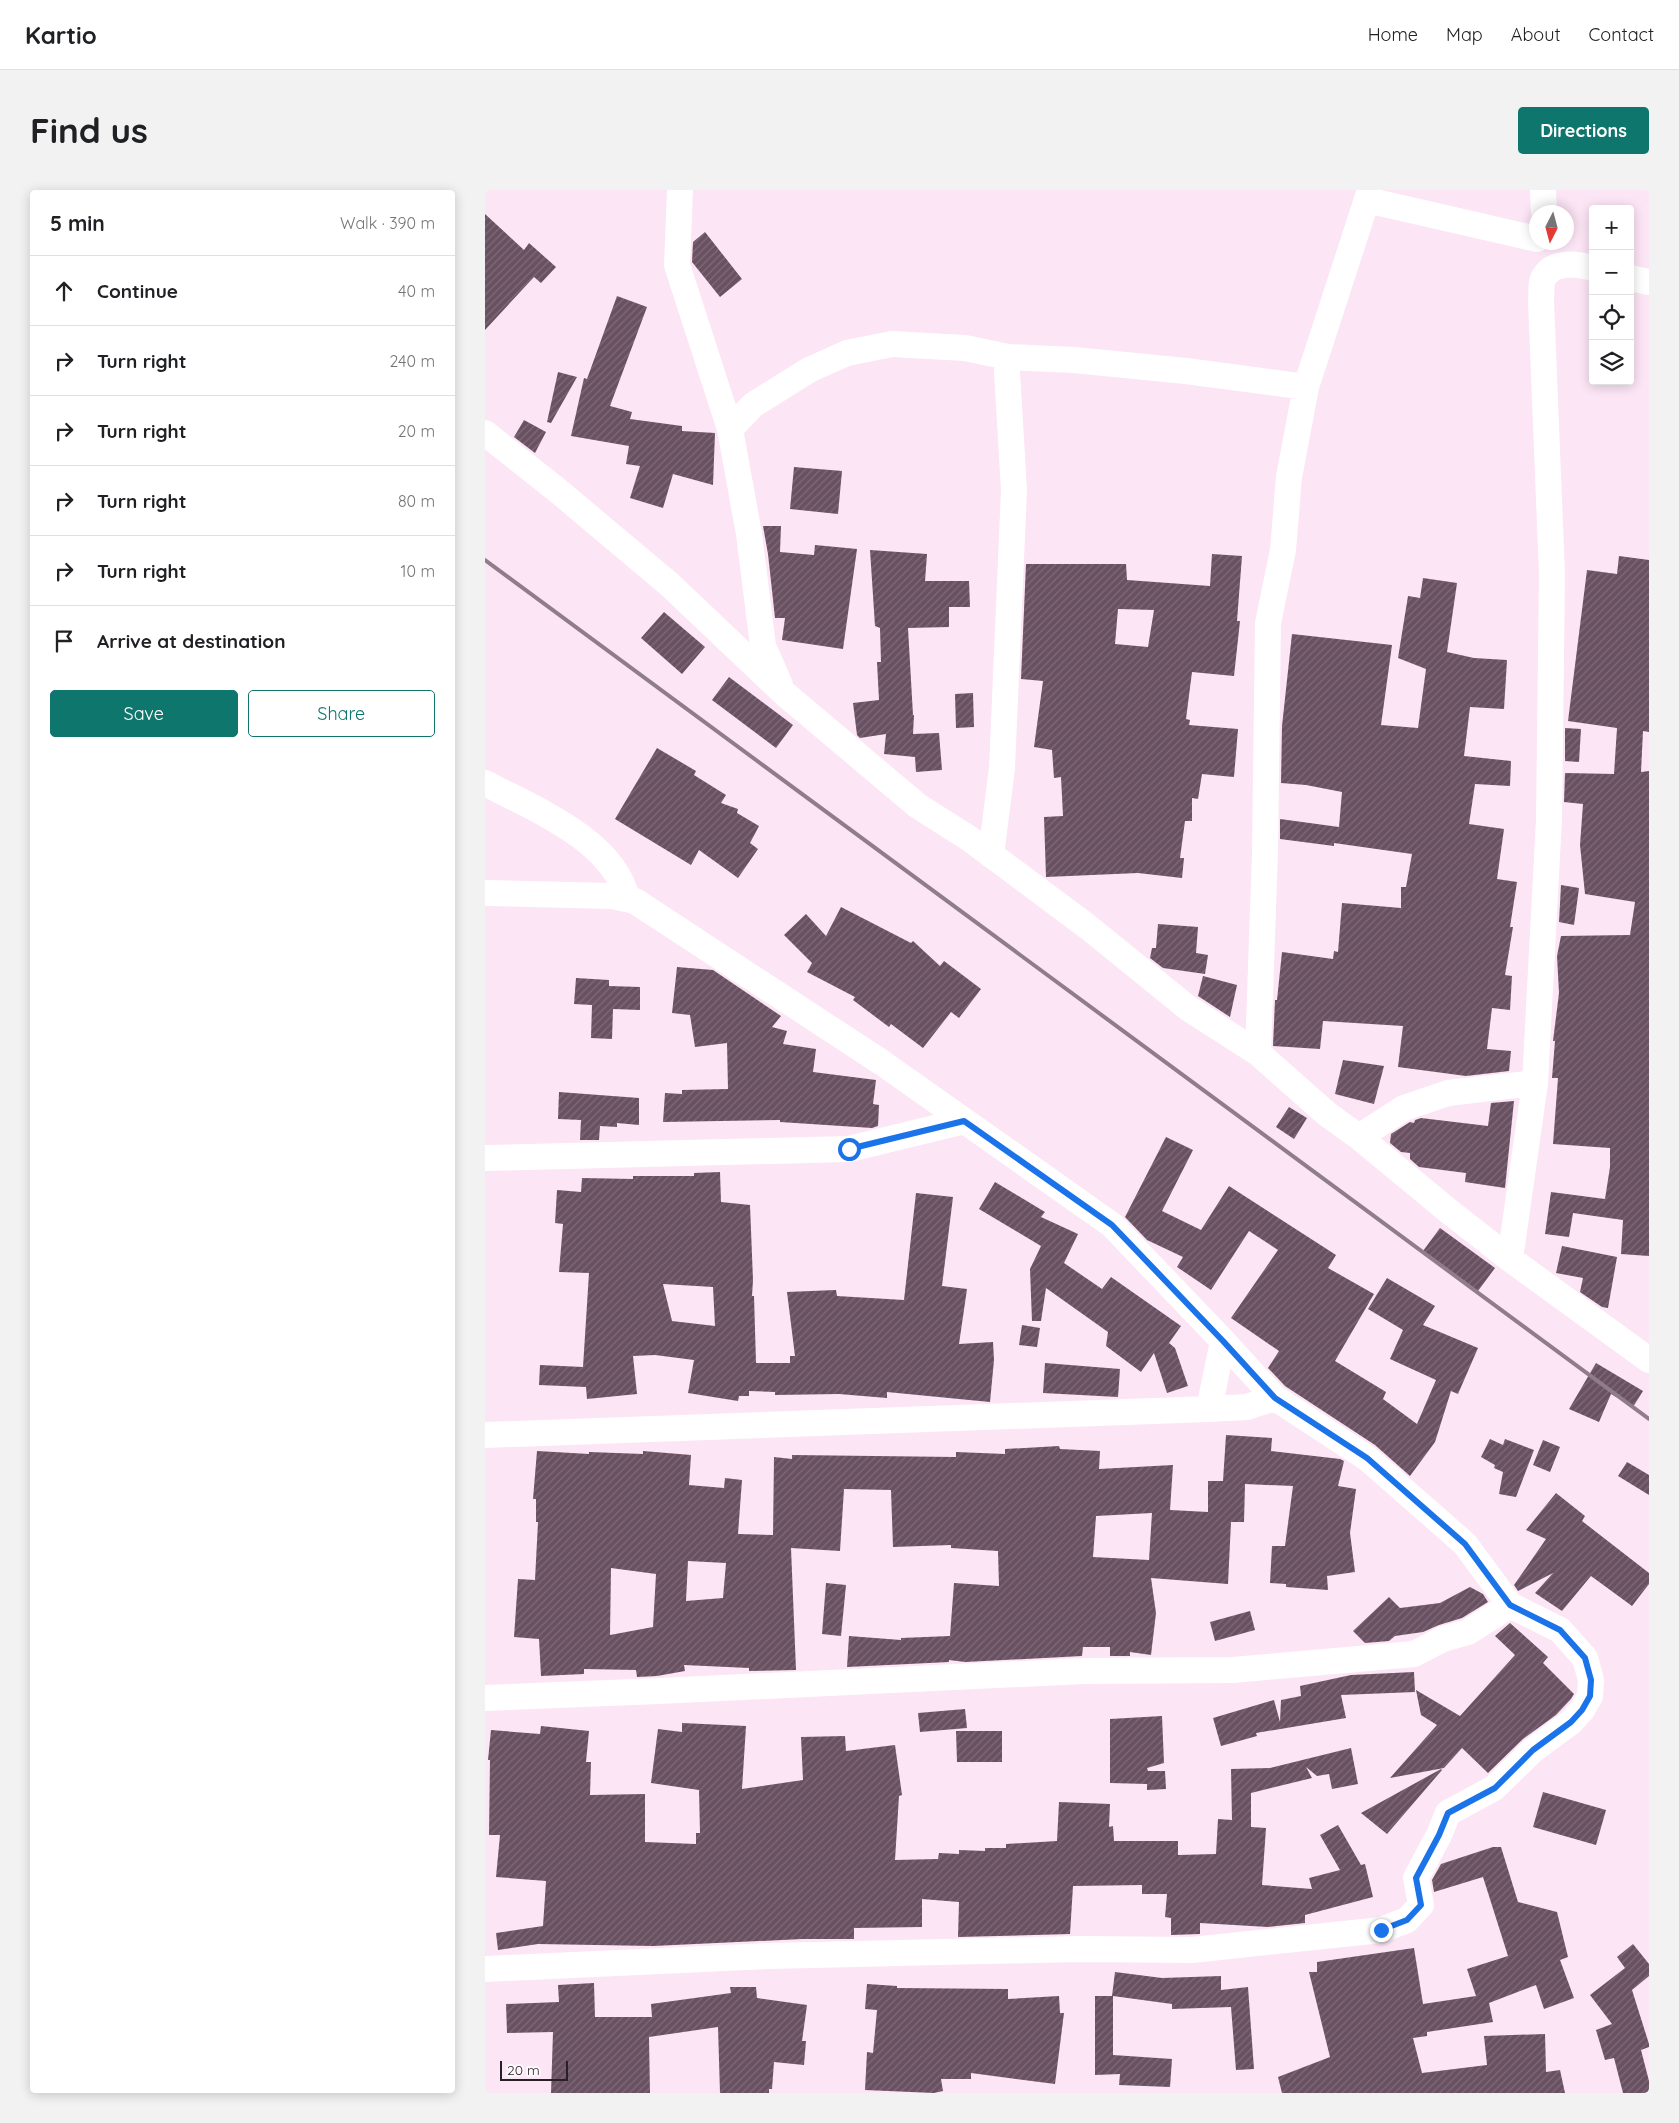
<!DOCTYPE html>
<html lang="en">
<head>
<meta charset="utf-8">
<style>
  :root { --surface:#fff; --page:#f2f2f2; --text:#202124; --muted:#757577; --line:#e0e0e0; --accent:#0f766e }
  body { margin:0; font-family:Quicksand,sans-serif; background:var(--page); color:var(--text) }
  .controls { position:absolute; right:15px; top:15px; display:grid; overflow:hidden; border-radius:5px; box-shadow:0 2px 12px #0003 }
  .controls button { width:45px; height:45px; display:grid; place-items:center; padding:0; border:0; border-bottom:1px solid var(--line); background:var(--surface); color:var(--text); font:25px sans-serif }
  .compass { position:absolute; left:1044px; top:15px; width:45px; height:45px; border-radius:50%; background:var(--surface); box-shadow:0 2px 12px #0003; rotate:186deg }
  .scale { position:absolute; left:15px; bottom:12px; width:68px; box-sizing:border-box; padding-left:5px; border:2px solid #291f26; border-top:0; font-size:14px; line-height:18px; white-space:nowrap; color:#291f26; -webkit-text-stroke:4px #fef8fc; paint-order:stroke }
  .stop { position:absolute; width:15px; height:15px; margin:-11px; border:4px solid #1a73e8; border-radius:50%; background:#fff }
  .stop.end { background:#1a73e8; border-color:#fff; box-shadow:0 1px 5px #0008 }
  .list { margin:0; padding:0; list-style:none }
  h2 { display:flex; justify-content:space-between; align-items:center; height:65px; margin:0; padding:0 20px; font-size:21px }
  h2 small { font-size:16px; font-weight:400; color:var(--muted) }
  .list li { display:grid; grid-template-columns:32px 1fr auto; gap:15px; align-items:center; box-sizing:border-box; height:70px; padding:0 20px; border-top:1px solid var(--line) }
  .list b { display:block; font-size:19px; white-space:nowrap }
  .list em { font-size:16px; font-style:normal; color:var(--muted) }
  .actions { display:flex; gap:10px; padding:15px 20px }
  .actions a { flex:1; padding:11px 0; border:1px solid var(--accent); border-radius:5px; text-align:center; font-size:18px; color:var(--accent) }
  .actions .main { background:var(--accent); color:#fff }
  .icon { flex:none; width:28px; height:28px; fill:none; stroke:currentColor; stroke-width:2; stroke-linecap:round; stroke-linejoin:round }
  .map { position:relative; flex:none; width:1164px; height:1903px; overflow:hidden; border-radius:5px }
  header { display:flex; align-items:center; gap:30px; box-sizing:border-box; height:70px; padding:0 25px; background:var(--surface); border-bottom:1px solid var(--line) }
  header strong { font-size:24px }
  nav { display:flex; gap:28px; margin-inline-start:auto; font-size:18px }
  .intro { display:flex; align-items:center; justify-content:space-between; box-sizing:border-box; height:120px; padding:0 30px }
  h1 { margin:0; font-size:35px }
  .button { padding:12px 22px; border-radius:5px; background:var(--accent); color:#fff; font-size:18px; font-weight:700 }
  main { display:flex; gap:30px; padding:0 30px }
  aside { flex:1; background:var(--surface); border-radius:5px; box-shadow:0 2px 12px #0003 }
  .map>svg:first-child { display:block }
  .building { fill:url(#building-hatch); fill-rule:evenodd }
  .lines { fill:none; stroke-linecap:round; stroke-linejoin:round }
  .minor { stroke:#fff; stroke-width:26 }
  .rail { stroke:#8f7e8a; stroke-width:4 }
  .route { stroke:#1a73e8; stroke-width:6 }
</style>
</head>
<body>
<header>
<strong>Kartio</strong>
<nav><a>Home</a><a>Map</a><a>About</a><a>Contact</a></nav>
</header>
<div class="intro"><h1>Find us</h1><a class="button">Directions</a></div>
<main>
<aside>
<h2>5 min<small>Walk · 390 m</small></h2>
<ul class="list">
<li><svg class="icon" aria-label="ahead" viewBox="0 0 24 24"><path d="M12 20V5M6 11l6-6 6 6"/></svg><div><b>Continue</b></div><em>40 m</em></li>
<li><svg class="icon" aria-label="right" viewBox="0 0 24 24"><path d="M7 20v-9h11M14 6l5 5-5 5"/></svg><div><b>Turn right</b></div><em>240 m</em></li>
<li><svg class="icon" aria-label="right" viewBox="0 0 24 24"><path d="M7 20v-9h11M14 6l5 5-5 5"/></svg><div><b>Turn right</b></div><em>20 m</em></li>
<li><svg class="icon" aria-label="right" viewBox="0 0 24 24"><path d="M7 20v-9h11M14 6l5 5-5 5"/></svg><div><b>Turn right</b></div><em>80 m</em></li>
<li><svg class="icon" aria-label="right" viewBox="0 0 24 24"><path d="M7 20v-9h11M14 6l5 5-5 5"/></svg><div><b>Turn right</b></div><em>10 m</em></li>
<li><svg class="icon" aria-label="arrive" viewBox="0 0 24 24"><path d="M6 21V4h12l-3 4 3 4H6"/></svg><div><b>Arrive at destination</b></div></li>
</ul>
<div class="actions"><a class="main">Save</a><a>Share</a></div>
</aside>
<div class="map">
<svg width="1164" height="1903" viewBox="0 0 1164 1903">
  <defs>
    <pattern id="building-hatch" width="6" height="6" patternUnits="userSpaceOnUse" patternTransform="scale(1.25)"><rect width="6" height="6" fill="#695162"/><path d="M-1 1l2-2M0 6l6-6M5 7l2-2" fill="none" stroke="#7e6c79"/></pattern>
  </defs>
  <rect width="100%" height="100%" fill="#fce5f5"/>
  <path class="building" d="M 0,24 L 39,60 L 44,53 L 71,77 L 56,93 L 49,87 L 0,140 Z
    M 220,42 L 257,89 L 235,107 L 207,72 L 208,52 Z
    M 132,106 L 162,117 L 125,216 L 147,222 L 145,229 L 197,236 L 197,241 L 230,243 L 228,295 L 188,284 L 178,318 L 145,308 L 155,276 L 141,274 L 144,256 L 86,246 L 99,188 L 102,189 Z
    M 73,182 L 92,187 L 66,233 L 62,232 Z
    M 39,230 L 61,242 L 50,263 L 29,247 Z
    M 309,277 L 357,281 L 353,324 L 305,319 Z
    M 278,336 L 296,336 L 295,362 L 329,365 L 330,355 L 372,359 L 358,459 L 297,450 L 300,428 L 290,428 L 283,364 Z
    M 385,360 L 442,364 L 440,391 L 484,391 L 485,417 L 464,417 L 464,437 L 423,438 L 428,525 L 429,525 L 428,544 L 454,543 L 457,580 L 431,582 L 430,567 L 399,564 L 401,544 L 375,548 L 372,545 L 368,513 L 394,510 L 392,472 L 396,472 L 395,438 L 390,436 Z
    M 727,364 L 757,366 L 752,431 L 755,431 L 749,486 L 707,482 L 701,529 L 705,530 L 704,535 L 753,539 L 749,587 L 717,584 L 713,609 L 707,608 L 707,631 L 700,631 L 695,668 L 699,668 L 697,688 L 653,683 L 561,687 L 559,627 L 578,626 L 576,587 L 569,588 L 567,560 L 549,557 L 558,491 L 536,489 L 541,374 L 641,374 L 642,390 L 725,396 ZM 633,419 L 669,420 L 663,457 L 630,454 Z
    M 1134,366 L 1164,370 L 1164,542 L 1158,541 L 1156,582 L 1164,581 L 1164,1066 L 1136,1064 L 1138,1030 L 1088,1023 L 1084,1047 L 1060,1044 L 1066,1002 L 1120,1009 L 1125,977 L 1125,958 L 1068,954 L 1073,888 L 1067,888 L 1070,851 L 1068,851 L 1074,803 L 1072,766 L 1076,746 L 1145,745 L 1150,712 L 1100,704 L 1095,655 L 1098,614 L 1079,612 L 1080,583 L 1129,584 L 1132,538 L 1083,531 L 1102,380 L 1132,384 Z
    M 938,388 L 972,393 L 962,462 L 989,468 L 1022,470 L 1019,519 L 985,517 L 979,566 L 1026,571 L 1025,596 L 990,594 L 984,634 L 1019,639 L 1012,689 L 1032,692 L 1025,737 L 1028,737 L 1020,785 L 1027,786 L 1025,820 L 1007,818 L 1002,859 L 1026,861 L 1024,881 L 981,886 L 913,877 L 918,836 L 838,831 L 835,859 L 788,856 L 790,810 L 792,810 L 797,762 L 848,769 L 849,761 L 853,762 L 857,713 L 916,718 L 916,697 L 921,697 L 927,664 L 849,653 L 849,656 L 795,649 L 795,629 L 854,637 L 857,602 L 821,595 L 796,593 L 797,536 L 807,444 L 907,455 L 896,535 L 933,538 L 941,479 L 913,468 L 923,406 L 935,408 Z
    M 179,422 L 220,457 L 197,484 L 156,448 Z
    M 244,487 L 308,535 L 291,558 L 227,510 Z
    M 488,503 L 489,537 L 471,538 L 470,504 Z
    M 1080,538 L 1096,539 L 1094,572 L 1080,571 Z
    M 172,558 L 211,581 L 209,585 L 241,605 L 236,613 L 253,619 L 252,623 L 274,636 L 265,653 L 273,659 L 253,688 L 214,660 L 206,675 L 130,629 Z
    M 1076,695 L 1094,698 L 1089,735 L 1074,732 Z
    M 356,717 L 426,753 L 428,751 L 455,776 L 459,771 L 496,799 L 474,828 L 466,822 L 438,858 L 406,834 L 404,837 L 368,810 L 370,807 L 322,782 L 327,773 L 299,745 L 321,724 L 341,746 Z
    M 673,734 L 713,737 L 711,763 L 723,765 L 720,784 L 678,778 L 665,768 L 667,758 L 671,758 Z
    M 192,777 L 228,780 L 296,826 L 287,837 L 302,841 L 298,854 L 331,859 L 328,882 L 391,890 L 388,914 L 394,915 L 393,936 L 387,938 L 295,932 L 295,930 L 178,932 L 180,903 L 197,904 L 197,900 L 243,899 L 242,853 L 210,857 L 205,825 L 187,823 Z
    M 718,786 L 752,795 L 745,827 L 713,806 Z
    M 91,788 L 124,790 L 124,796 L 155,797 L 155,820 L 128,819 L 127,849 L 106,848 L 107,815 L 89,814 Z
    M 858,870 L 899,876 L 889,914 L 850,904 Z
    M 74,902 L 154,908 L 154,935 L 132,933 L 132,937 L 115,936 L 114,950 L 95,950 L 96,930 L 73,929 Z
    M 1029,911 L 1020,998 L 980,992 L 981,983 L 934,977 L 925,969 L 925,963 L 916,962 L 905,953 L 906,944 L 925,932 L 929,933 L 930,930 L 936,928 L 1003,936 L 1006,913 Z
    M 804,917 L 822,928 L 809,949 L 791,937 Z
    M 681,947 L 708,960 L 677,1021 L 716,1040 L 744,996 L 851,1065 L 843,1078 L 889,1104 L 850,1171 L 901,1202 L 898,1209 L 932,1234 L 951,1190 L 905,1169 L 918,1140 L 883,1119 L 902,1088 L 950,1116 L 938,1135 L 993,1158 L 973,1204 L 966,1201 L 950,1252 L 925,1286 L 890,1255 L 800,1196 L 783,1178 L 794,1161 L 746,1128 L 793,1060 L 764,1041 L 726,1100 L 692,1077 L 698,1067 L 662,1050 L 640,1027 Z
    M 235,982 L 236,1012 L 265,1015 L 268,1090 L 267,1106 L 269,1106 L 271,1173 L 305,1173 L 305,1166 L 310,1166 L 302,1102 L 351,1100 L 352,1106 L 419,1110 L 431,1003 L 468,1007 L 457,1096 L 482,1099 L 474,1154 L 508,1152 L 509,1170 L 505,1212 L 402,1202 L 402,1208 L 354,1204 L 290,1205 L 290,1202 L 264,1201 L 264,1206 L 254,1206 L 253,1211 L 203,1203 L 209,1170 L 170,1165 L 148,1166 L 152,1204 L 102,1209 L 101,1197 L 54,1195 L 55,1175 L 98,1177 L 104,1083 L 74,1082 L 78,1034 L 70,1033 L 72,1000 L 96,1002 L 97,988 L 148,989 L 148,986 L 209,986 L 209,983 ZM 178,1094 L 228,1097 L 230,1136 L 187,1131 Z
    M 510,992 L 560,1022 L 556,1027 L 593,1044 L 579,1073 L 617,1099 L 626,1087 L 696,1136 L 684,1153 L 690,1158 L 703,1196 L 682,1203 L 669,1163 L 656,1182 L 621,1156 L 623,1142 L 561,1098 L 556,1131 L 547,1131 L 545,1079 L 556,1056 L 494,1019 Z
    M 955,1038 L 1010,1078 L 993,1101 L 938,1061 Z
    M 1077,1056 L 1132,1067 L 1123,1118 L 1117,1117 L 1095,1102 L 1098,1088 L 1071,1083 Z
    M 537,1135 L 555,1138 L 552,1157 L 534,1155 Z
    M 560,1173 L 635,1179 L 633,1207 L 558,1203 Z
    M 1111,1173 L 1158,1201 L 1148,1217 L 1126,1204 L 1114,1232 L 1084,1219 Z
    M 741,1245 L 787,1248 L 786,1261 L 855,1269 L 859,1271 L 853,1296 L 871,1299 L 865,1343 L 870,1382 L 842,1386 L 843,1400 L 801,1397 L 801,1394 L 785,1393 L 787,1356 L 800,1356 L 808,1296 L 760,1294 L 759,1332 L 746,1332 L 743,1394 L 666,1388 L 671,1423 L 666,1465 L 645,1462 L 645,1466 L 625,1466 L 625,1457 L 598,1457 L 597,1466 L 480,1472 L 464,1470 L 464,1472 L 362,1477 L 364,1446 L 416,1450 L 416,1448 L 465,1446 L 469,1393 L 514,1396 L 513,1361 L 466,1358 L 466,1355 L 408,1357 L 406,1300 L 359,1299 L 355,1361 L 306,1358 L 311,1480 L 264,1481 L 264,1478 L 199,1475 L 200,1481 L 172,1486 L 152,1487 L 151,1480 L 99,1479 L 99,1484 L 56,1486 L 54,1449 L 29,1447 L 33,1389 L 50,1390 L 53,1332 L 51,1332 L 51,1309 L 48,1309 L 52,1261 L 104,1264 L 104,1262 L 158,1264 L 158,1261 L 206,1265 L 204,1295 L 239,1298 L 240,1288 L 257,1290 L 253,1344 L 288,1345 L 289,1267 L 307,1269 L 307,1265 L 471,1267 L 471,1262 L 520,1264 L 520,1259 L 574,1256 L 575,1259 L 615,1261 L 614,1279 L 688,1275 L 685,1320 L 723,1322 L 723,1291 L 738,1291 ZM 667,1323 L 664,1370 L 608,1367 L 611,1326 ZM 203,1371 L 241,1373 L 238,1408 L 201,1411 ZM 126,1378 L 171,1384 L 168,1437 L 125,1445 Z
    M 1005,1249 L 1018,1255 L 1020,1249 L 1049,1260 L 1031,1307 L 1014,1304 L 1018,1282 L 1009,1278 L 1010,1275 L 996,1267 Z
    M 1058,1250 L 1075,1257 L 1065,1282 L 1048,1275 Z
    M 1142,1272 L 1164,1285 L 1164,1305 L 1133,1286 Z
    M 1071,1303 L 1100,1326 L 1097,1331 L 1164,1383 L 1164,1394 L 1147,1416 L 1106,1386 L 1077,1421 L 1050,1403 L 1068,1383 L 1033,1401 L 1029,1395 L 1061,1349 L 1041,1340 Z
    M 341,1393 L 361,1395 L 356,1446 L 337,1444 Z
    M 985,1397 L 998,1404 L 1003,1412 L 977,1428 L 954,1435 L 938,1442 L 910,1446 L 904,1451 L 880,1453 L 868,1441 L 904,1407 L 915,1418 L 955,1413 Z
    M 765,1421 L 770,1440 L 730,1451 L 725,1432 Z
    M 1025,1433 L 1063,1467 L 1058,1473 L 1089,1504 L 1086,1509 L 1071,1525 L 1038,1549 L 1003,1583 L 977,1558 L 959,1578 L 905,1588 L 952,1535 L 936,1525 L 931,1500 L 975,1526 L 1030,1465 L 1010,1446 Z
    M 929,1482 L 930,1502 L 856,1505 L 861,1528 L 771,1543 L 772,1546 L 736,1556 L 728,1528 L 789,1510 L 795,1532 L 796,1510 L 816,1506 L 815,1496 L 866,1485 Z
    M 480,1519 L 482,1538 L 435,1542 L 433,1523 Z
    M 677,1526 L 679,1573 L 662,1578 L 663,1581 L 680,1581 L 681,1599 L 662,1600 L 662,1594 L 625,1593 L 625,1529 Z
    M 197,1533 L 261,1536 L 257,1599 L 318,1590 L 316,1547 L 360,1546 L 361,1561 L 410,1555 L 417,1605 L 414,1606 L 410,1670 L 453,1669 L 454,1663 L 474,1664 L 474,1660 L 500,1661 L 500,1658 L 521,1658 L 521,1654 L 572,1651 L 574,1612 L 625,1614 L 624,1637 L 628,1636 L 629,1651 L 693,1651 L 693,1665 L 731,1664 L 733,1629 L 747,1630 L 746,1579 L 785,1578 L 866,1558 L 873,1594 L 847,1599 L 844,1584 L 832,1586 L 821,1577 L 827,1588 L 766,1603 L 766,1637 L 781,1638 L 777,1695 L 827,1699 L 824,1688 L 855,1680 L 835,1645 L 853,1635 L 876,1675 L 880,1674 L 888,1707 L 820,1725 L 820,1733 L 783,1737 L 715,1733 L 715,1744 L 686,1745 L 686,1728 L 680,1727 L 682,1704 L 657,1704 L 657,1695 L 588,1696 L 585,1744 L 473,1747 L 474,1712 L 437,1709 L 437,1737 L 369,1738 L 369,1749 L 317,1749 L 168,1756 L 53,1754 L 13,1760 L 11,1743 L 58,1736 L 61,1691 L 11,1687 L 15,1645 L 4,1645 L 5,1570 L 3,1570 L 6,1540 L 55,1544 L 56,1536 L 104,1541 L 101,1572 L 106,1572 L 105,1605 L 160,1604 L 160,1652 L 211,1654 L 211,1643 L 215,1643 L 214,1600 L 166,1593 L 173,1539 L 197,1542 Z
    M 471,1541 L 517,1541 L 517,1572 L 472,1572 Z
    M 956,1579 L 957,1580 L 902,1644 L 876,1623 Z
    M 1058,1602 L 1121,1620 L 1111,1655 L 1048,1637 Z
    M 1008,1657 L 1016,1657 L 1033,1712 L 1072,1722 L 1083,1767 L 1075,1770 L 1089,1808 L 1059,1819 L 1051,1795 L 1004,1813 L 1008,1832 L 942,1842 L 942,1846 L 928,1848 L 937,1883 L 1002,1875 L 999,1846 L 1060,1844 L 1061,1882 L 1075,1880 L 1080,1903 L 797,1903 L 793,1887 L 845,1867 L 824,1782 L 832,1782 L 832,1772 L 929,1758 L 938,1814 L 991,1806 L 982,1779 L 1023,1766 L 998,1687 L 949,1702 L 947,1690 L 956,1674 Z
    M 1148,1754 L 1164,1774 L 1164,1786 L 1147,1800 L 1164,1854 L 1164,1857 L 1156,1860 L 1164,1891 L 1164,1903 L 1138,1903 L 1129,1868 L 1120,1870 L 1111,1840 L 1127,1834 L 1105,1805 L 1140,1778 L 1132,1767 Z
    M 630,1782 L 677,1788 L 736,1786 L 736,1800 L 763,1797 L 769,1879 L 751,1880 L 746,1817 L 687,1819 L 687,1814 L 628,1806 L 628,1865 L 687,1869 L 685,1897 L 634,1895 L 635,1884 L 610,1885 L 610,1806 L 627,1806 Z
    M 109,1793 L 110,1827 L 167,1827 L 166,1814 L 246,1803 L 245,1797 L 271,1797 L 272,1808 L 322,1815 L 317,1851 L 321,1851 L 319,1875 L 289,1872 L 287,1899 L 284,1899 L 284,1903 L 235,1903 L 233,1837 L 164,1847 L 165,1903 L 66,1903 L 68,1842 L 22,1843 L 21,1814 L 74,1812 L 73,1795 Z
    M 382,1794 L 412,1796 L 412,1798 L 523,1799 L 523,1809 L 574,1806 L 575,1823 L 579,1823 L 570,1894 L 486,1883 L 486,1889 L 456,1889 L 458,1901 L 449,1903 L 380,1900 L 382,1862 L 388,1863 L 392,1820 L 380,1819 Z"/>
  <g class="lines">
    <path class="minor" d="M 195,0 L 192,75 L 245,239 L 264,344 L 278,456 L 295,495
      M 1058,0 L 1059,22
      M 882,10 L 1052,49
      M 1145,88 L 1164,92
      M 245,239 L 268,215 L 324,180 L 362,163 L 407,154 L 480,158 L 523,167 L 589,170 L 701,181 L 821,197
      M 0,243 L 72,300 L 184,394 L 300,504 L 433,616 L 485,649 L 603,737 L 703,818 L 773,863 L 842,924 L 874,947 L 966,1023 L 1025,1069 L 1164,1170
      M 0,593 C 49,619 129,650 142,709
      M 506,665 L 517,578 L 529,300 L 522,182 L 523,167
      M 0,703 L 128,706 L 150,711 L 396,872 L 627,1035 L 738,1151 L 790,1208 L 882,1268 L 980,1354 L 1025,1415 L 1075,1440 L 1100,1468 L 1106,1490 L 1105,1506 L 1097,1520 L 1086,1532 L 1048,1560 L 1009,1598 L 963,1623 L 954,1645 L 931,1688 L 936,1715 L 922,1730 L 896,1740 L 707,1760 L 593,1759 L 284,1766 L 0,1779
      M 773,863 L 780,662 L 783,433 L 798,360 L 804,287 L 821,197 L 885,0
      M 874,947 L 919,918 L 963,903 L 1050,893
      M 0,968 L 364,959 L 479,931
      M 1025,1069 L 1050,893 L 1064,629 L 1067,384 L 1056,111 C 1057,104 1055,93 1059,87 C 1069,70 1093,74 1108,78
      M 724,1219 L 738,1151
      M 0,1245 L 724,1219 L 762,1217 L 790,1208
      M 0,1508 L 174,1501 L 599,1481 L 748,1480 L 929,1464 L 958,1449 L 983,1442 L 1025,1415"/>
    <path class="rail" d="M 0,370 L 1164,1229"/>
  </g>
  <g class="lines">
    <path class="route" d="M 364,959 L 479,931 L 627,1035 L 738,1151 L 790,1208 L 882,1268 L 980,1354 L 1025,1415 L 1075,1440 L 1100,1468 L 1106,1490 L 1105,1506 L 1097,1520 L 1086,1532 L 1048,1560 L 1010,1598 L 963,1623 L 954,1645 L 931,1688 L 936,1715 L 922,1730 L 896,1740"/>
  </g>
</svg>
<div class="controls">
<button>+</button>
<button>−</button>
<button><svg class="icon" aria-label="locate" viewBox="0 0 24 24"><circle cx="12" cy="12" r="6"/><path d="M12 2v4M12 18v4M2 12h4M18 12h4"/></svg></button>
<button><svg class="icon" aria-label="layers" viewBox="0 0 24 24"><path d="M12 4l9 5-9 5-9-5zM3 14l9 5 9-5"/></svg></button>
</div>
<svg class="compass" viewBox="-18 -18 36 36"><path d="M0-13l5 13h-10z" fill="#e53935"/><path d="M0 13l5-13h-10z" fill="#757577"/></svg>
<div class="scale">20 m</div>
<div class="stop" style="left:364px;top:959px"></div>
<div class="stop end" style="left:896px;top:1740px"></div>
</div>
</main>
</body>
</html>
